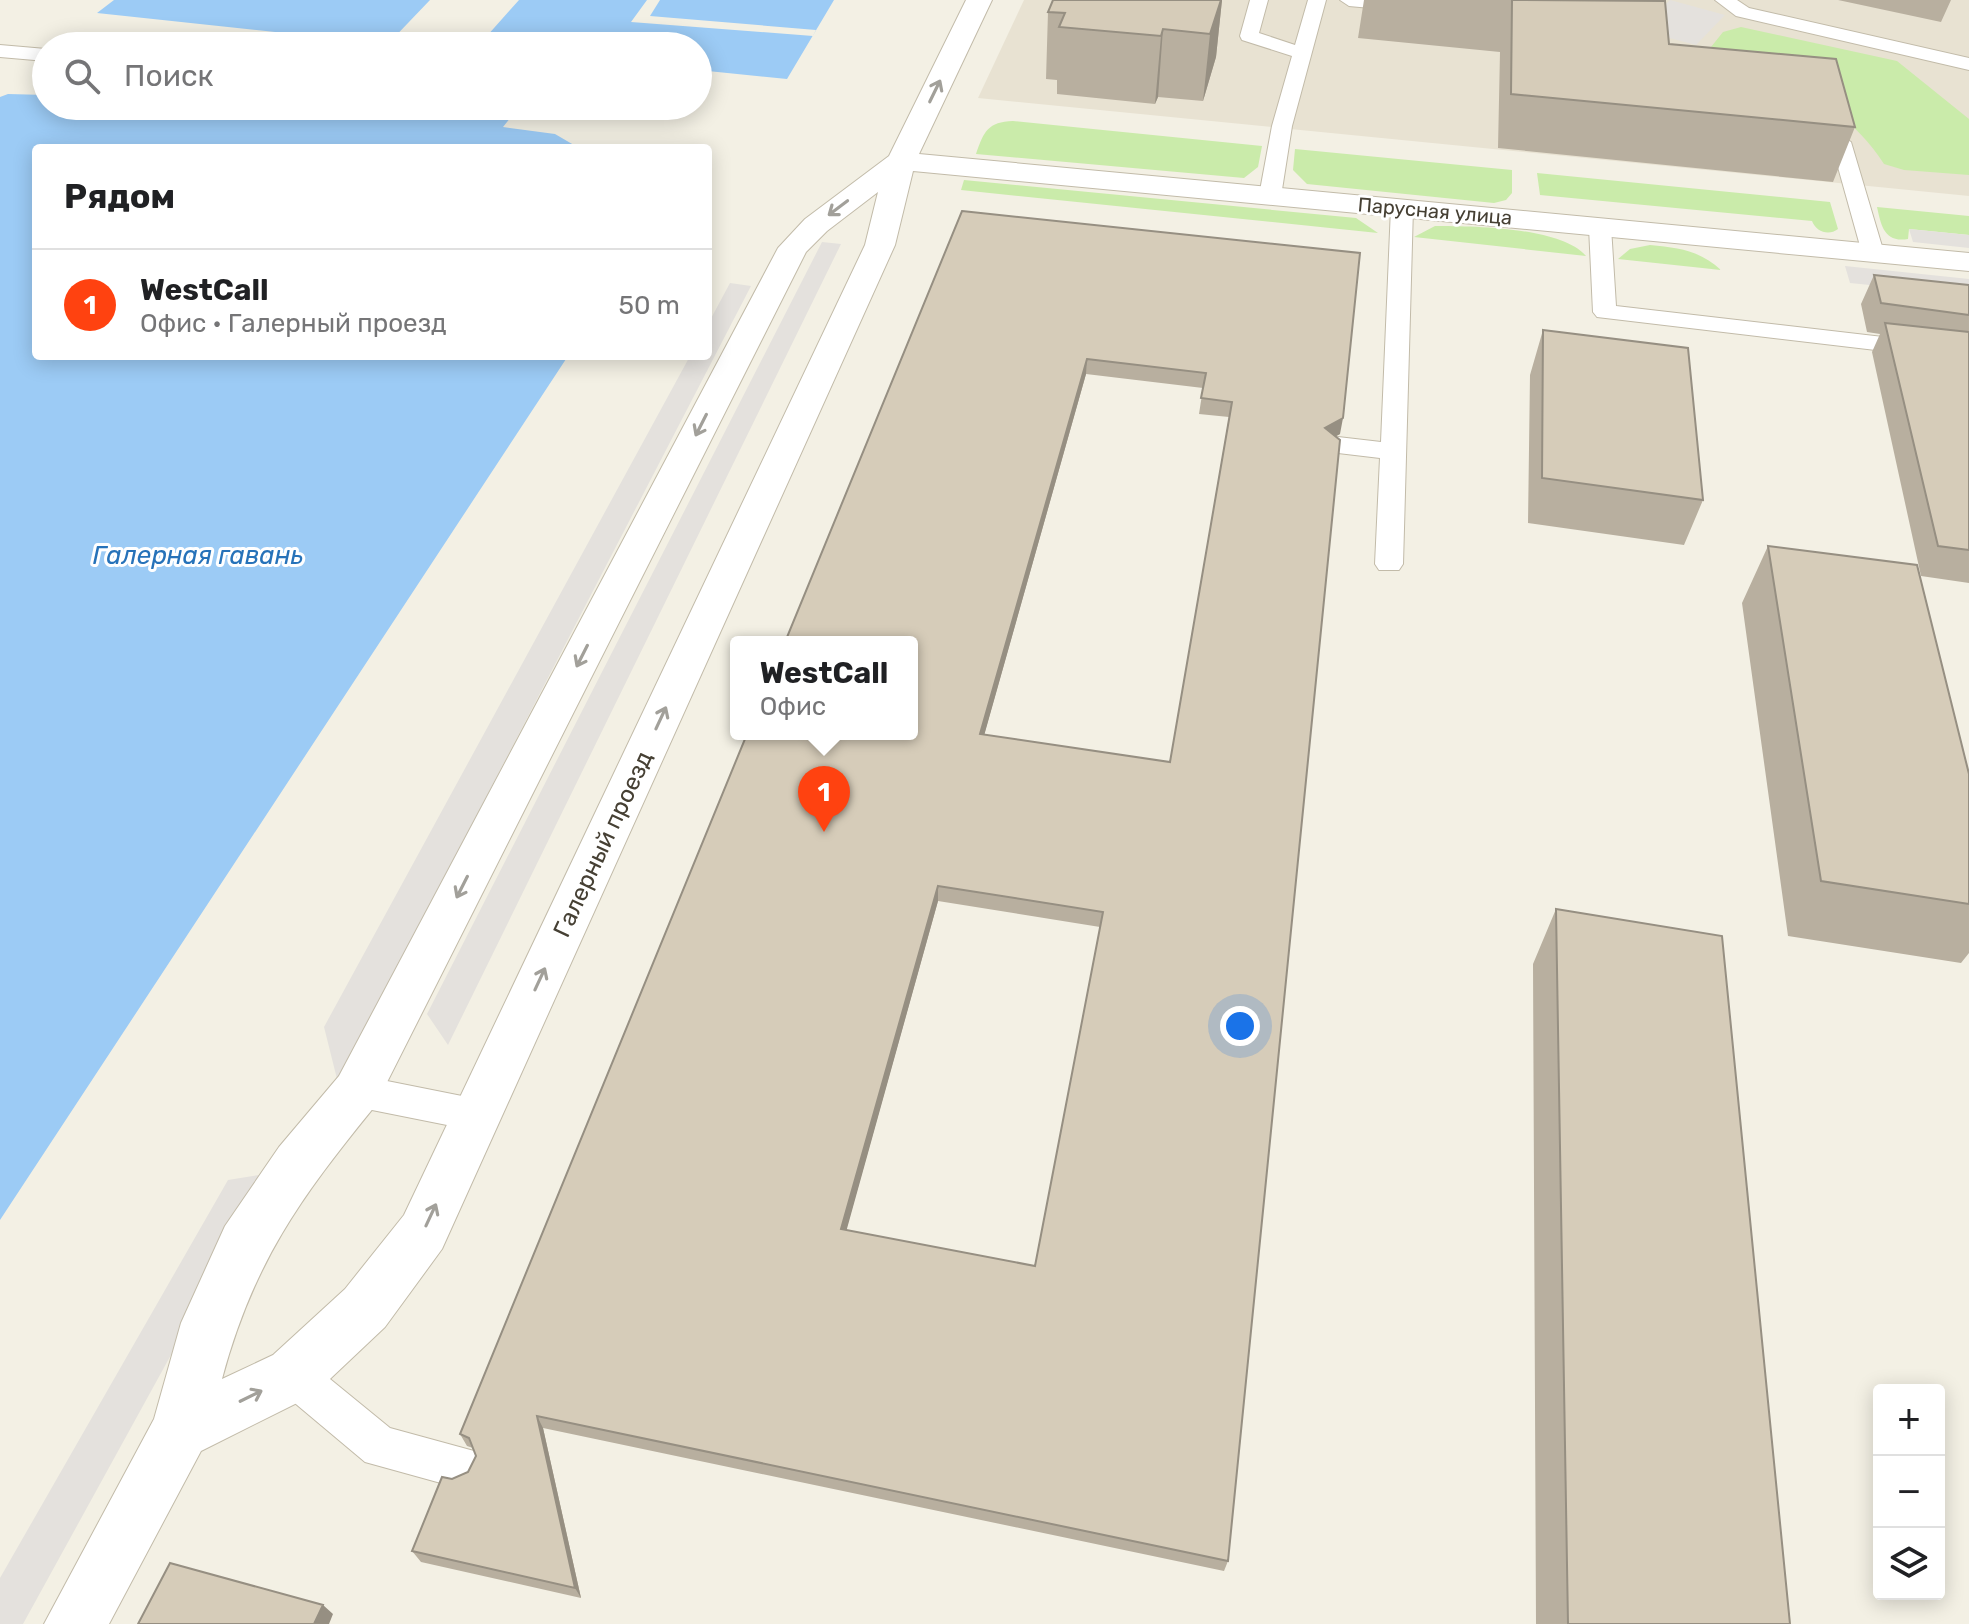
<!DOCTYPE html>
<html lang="ru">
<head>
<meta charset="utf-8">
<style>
  :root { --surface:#fff; --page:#f2f2f2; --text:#202124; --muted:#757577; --line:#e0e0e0; --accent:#ff4210 }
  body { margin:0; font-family:Rubik,sans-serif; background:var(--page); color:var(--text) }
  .controls { position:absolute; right:24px; bottom:24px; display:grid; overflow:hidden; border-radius:8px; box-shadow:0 4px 20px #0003 }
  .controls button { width:72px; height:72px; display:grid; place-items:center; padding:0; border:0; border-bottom:2px solid var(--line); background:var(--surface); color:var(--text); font:40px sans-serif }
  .you { position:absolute; left:1240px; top:1026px; width:28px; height:28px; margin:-20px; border:6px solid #fff; border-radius:50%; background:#1a73e8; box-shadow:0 0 0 12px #1a73e833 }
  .badge { display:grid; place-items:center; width:52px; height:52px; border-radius:50%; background:var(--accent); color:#fff; font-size:26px; font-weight:700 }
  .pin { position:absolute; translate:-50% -66px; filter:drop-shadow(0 2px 4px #0008) }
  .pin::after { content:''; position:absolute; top:42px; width:28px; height:24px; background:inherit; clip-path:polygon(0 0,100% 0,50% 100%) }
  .popup { position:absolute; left:730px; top:636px; width:188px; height:104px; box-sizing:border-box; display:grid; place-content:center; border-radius:8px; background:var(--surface); filter:drop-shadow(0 2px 6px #0005); font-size:26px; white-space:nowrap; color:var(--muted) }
  .popup b { font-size:30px; color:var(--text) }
  .popup::after { content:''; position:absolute; left:50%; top:100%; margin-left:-16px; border:16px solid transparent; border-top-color:var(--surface) }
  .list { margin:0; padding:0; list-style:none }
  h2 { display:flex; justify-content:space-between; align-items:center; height:104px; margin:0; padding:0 32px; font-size:34px }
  h2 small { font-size:26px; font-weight:400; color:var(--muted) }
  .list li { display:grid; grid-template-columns:52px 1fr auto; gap:24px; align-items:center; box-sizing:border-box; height:112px; padding:0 32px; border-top:2px solid var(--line) }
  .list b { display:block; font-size:30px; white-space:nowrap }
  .list p { margin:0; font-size:26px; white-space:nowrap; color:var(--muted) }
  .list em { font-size:26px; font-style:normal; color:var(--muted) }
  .icon { flex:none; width:44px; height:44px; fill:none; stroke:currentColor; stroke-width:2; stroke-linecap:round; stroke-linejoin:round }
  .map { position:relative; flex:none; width:1969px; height:1624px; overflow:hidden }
  .search { position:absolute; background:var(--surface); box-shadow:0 4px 20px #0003; left:32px; top:32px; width:680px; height:88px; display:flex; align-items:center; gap:20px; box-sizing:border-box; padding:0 28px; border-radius:44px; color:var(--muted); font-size:30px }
  .panel { position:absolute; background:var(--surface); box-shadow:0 4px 20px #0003; left:32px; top:144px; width:680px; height:216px; border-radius:8px }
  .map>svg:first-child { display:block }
  .residential { fill:#e8e2d2 }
  .green { fill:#caebaa }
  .parking { fill:#e4e1dd }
  .water { fill:#9ccbf5 }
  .pier { fill:#f3f0e4 }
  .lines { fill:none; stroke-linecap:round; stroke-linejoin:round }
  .service-casing { stroke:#c2bba9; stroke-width:2 }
  .minor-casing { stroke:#c2bba9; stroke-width:2 }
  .service { fill:#fff; fill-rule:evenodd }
  .minor { fill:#fff; fill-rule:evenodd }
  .wall { fill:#b8af9f; fill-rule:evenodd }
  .shaded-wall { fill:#968f82 }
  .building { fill:#d6ccb9; stroke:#968f82; stroke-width:2; fill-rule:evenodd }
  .oneway { stroke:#a2a09a }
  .labels { text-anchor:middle; stroke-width:6; stroke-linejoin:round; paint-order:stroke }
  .far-street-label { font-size:20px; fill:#464034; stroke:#fff }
  .street-label { font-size:24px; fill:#464034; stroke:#fff }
  .water-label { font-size:26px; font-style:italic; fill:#2672b9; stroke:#fff }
</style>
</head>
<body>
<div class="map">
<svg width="1969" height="1624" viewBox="0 0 1969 1624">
  <rect width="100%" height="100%" fill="#f3f0e4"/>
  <path class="residential" d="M 1024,0 L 1969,0 L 1969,196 L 978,98 Z"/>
  <path class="green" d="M 1741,27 L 1897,61 L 1969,119 L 1969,175 L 1904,170 L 1884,164 C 1839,94 1777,85 1703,57 L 1723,32 Z
    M 1013,121 L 1262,146 L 1258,167 L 1244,178 L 976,154 C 984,131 988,122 1013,121 Z
    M 1295,149 L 1512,170 L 1512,193 L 1506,200 L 1494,203 L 1307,184 L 1293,170 Z
    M 1537,173 L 1830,202 L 1838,229 C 1829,236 1816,232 1812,221 L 1540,195 Z
    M 964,180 L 1356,218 L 1378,233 L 961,190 Z
    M 1877,207 L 1969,216 L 1969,235 L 1909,229 L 1908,239 C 1884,243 1881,225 1877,207 Z
    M 1435,226 C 1473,226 1561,227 1586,256 L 1414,237 Z
    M 1650,245 C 1679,248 1699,250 1721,270 L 1618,259 L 1630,249 Z"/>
  <path class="parking" d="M 1670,0 L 1725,15 L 1696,45 L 1639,30 Z
    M 1909,229 L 1969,235 L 1969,248 L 1913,242 Z
    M 822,242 L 841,244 L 448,1045 L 427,1014 Z
    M 1845,266 L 1969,279 L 1969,295 L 1850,283 Z
    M 730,283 L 751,286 L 338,1083 L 324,1027 L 690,356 L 708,356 L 708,324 Z
    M 271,1173 L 23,1624 L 0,1624 L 0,1578 L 228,1180 Z"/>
  <path class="water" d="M 114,0 L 430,0 L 386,46 L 283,46 L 294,34 L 97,13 Z
    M 519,0 L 834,0 L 787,79 L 698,70 L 698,46 L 478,46 Z
    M 8,94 L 46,95 L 46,106 L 520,106 L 503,127 L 555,134 L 579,148 L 36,148 L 36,356 L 568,356 L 0,1220 L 0,97 Z"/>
  <path class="pier" d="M 647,0 L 660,0 L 650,16 L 816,30 L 813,36 L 631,22 Z"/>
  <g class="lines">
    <g class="service-casing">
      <path id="service" d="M 1250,0 L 1268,0 L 1259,33 L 1295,45 L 1308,0 L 1326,0 L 1292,126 L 1281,196 L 1270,202 L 1259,196 L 1272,126 L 1292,56 L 1242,40 L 1240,36 Z
        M 1340,0 L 1445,0 L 1442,12 L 1435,14 L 1349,6 Z
        M 1715,0 L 1737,0 L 1749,8 L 1969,58 L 1969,70 L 1736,16 Z
        M 0,45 L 46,49 L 46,61 L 0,57 Z
        M 1841,136 L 1851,142 L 1884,253 L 1881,258 L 1873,260 L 1862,253 L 1831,142 Z
        M 1402,201 L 1413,208 L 1403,564 L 1399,570 L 1379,570 L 1375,564 L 1380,458 L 1338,453 L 1325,445 L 1338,437 L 1381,442 L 1391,208 Z
        M 1600,220 L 1611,227 L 1616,306 L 1969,347 L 1969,361 L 1597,317 L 1593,312 L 1589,227 Z
        M 357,1075 L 477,1099 L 490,1104 L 496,1115 L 490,1126 L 477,1131 L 357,1107 L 344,1102 L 339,1091 L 344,1080 Z
        M 293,1355 L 308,1361 L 390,1428 L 474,1451 L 481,1466 L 474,1481 L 459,1488 L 365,1462 L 278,1389 L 272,1375 L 278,1361 Z"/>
    </g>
    <g class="minor-casing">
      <path id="minor" d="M 966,0 L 992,0 L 919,154 L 1969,253 L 1969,271 L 913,171 L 895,245 L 442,1249 L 385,1327 L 313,1395 L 201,1451 L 109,1624 L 44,1624 L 154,1419 L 181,1323 L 225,1226 L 279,1147 L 339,1076 L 778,248 L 805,219 L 889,156 ZM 878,192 L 865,245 L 404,1215 L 345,1289 L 273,1355 L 222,1379 C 253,1263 300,1198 375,1106 L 806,252 L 827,231 Z"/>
    </g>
    <use href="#service" class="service"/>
    <use href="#minor" class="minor"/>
  </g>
  <path class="wall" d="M 1053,0 L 1222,0 L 1216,57 L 1203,101 L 1158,97 L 1155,104 L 1057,94 L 1057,80 L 1046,79 L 1048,12 Z
    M 1364,0 L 1659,0 L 1669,44 L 1855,127 L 1833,182 L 1498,148 L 1500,52 L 1358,38 Z
    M 1838,0 L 1951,0 L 1941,22 Z
    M 962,211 L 1340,434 L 1336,436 L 1228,1561 L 1224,1571 L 543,1428 L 581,1598 L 421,1562 L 412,1551 L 452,1479 L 468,1472 L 476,1456 L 473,1448 L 467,1446 L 460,1434 ZM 1086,374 L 1203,388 L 1199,414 L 1229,417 L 1170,762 L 984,735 ZM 938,901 L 1100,927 L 1035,1266 L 846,1230 Z
    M 1874,275 L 1969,285 L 1969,583 L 1921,576 L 1872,352 L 1880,334 L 1867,332 L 1861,304 Z
    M 1543,330 L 1703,500 L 1684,545 L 1528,523 L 1530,375 Z
    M 1768,546 L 1969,774 L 1969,953 L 1961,963 L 1788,936 L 1742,603 Z
    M 1556,909 L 1790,1624 L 1536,1624 L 1533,964 Z"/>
  <path class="shaded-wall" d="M 1221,0 L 1222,0 L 1216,57 L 1203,101 L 1210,34 Z
    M 1163,29 L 1158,97 L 1155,104 L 1161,36 Z
    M 1087,359 L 1086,374 L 980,750 L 980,734 Z
    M 1343,418 L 1340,434 L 1322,444 L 1325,428 Z
    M 938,886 L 938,901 L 843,1243 L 841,1229 Z
    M 537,1416 L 543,1428 L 581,1598 L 575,1588 Z
    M 323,1605 L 333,1614 L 329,1624 L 314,1624 Z"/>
  <path class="building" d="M 1053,0 L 1221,0 L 1210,34 L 1163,29 L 1161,36 L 1059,27 L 1065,13 L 1048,12 Z
    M 1512,0 L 1665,1 L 1669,44 L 1836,59 L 1855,127 L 1511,94 Z
    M 962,211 L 1360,253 L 1343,418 L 1325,428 L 1340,440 L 1228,1561 L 537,1416 L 575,1588 L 412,1551 L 442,1477 L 452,1479 L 468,1472 L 476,1456 L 469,1438 L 460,1434 L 747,734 L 912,734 L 912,642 L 785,642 ZM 1087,359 L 1206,373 L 1201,398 L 1232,402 L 1170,762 L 980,734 ZM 938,886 L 1103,912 L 1035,1266 L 841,1229 Z
    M 1874,275 L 1969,285 L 1969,315 L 1881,303 Z
    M 1885,323 L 1969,332 L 1969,550 L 1938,546 Z
    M 1543,330 L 1688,348 L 1703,500 L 1542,478 Z
    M 1768,546 L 1917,565 L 1969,774 L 1969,904 L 1821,881 Z
    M 1556,909 L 1722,936 L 1790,1624 L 1568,1624 Z
    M 170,1563 L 323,1605 L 314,1624 L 138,1624 Z"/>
  <defs><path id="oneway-shaft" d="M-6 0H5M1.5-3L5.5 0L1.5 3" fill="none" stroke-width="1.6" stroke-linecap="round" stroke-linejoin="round" transform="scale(2)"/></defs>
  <g class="oneway">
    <use href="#oneway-shaft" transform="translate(935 91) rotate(-64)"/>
    <use href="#oneway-shaft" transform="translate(838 208) rotate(143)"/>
    <use href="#oneway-shaft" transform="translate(701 425) rotate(117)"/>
    <use href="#oneway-shaft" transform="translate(582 656) rotate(117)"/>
    <use href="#oneway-shaft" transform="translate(661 718) rotate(-65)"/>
    <use href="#oneway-shaft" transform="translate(462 887) rotate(117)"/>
    <use href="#oneway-shaft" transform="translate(540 979) rotate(-65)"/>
    <use href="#oneway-shaft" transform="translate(431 1215) rotate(-65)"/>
    <use href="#oneway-shaft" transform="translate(251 1396) rotate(-26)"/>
  </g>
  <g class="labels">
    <g class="far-street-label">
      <text transform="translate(1435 211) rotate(5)" y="7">Парусная улица</text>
    </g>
    <g class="street-label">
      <text transform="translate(603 844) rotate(-65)" y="8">Галерный проезд</text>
    </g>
    <g class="water-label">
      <text x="198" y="564">Галерная гавань</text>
    </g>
  </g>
</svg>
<div class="controls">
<button>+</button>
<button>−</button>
<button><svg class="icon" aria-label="layers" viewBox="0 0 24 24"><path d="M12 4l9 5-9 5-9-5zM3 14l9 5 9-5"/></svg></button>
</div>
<div class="you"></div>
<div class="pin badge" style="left:824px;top:832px">1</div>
<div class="popup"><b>WestCall</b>Офис</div>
<div class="search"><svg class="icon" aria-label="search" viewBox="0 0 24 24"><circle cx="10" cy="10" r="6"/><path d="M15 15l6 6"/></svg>Поиск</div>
<section class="panel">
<h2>Рядом<small></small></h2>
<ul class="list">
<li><span class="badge">1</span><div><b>WestCall</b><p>Офис · Галерный проезд</p></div><em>50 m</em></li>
</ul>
</section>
</div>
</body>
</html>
